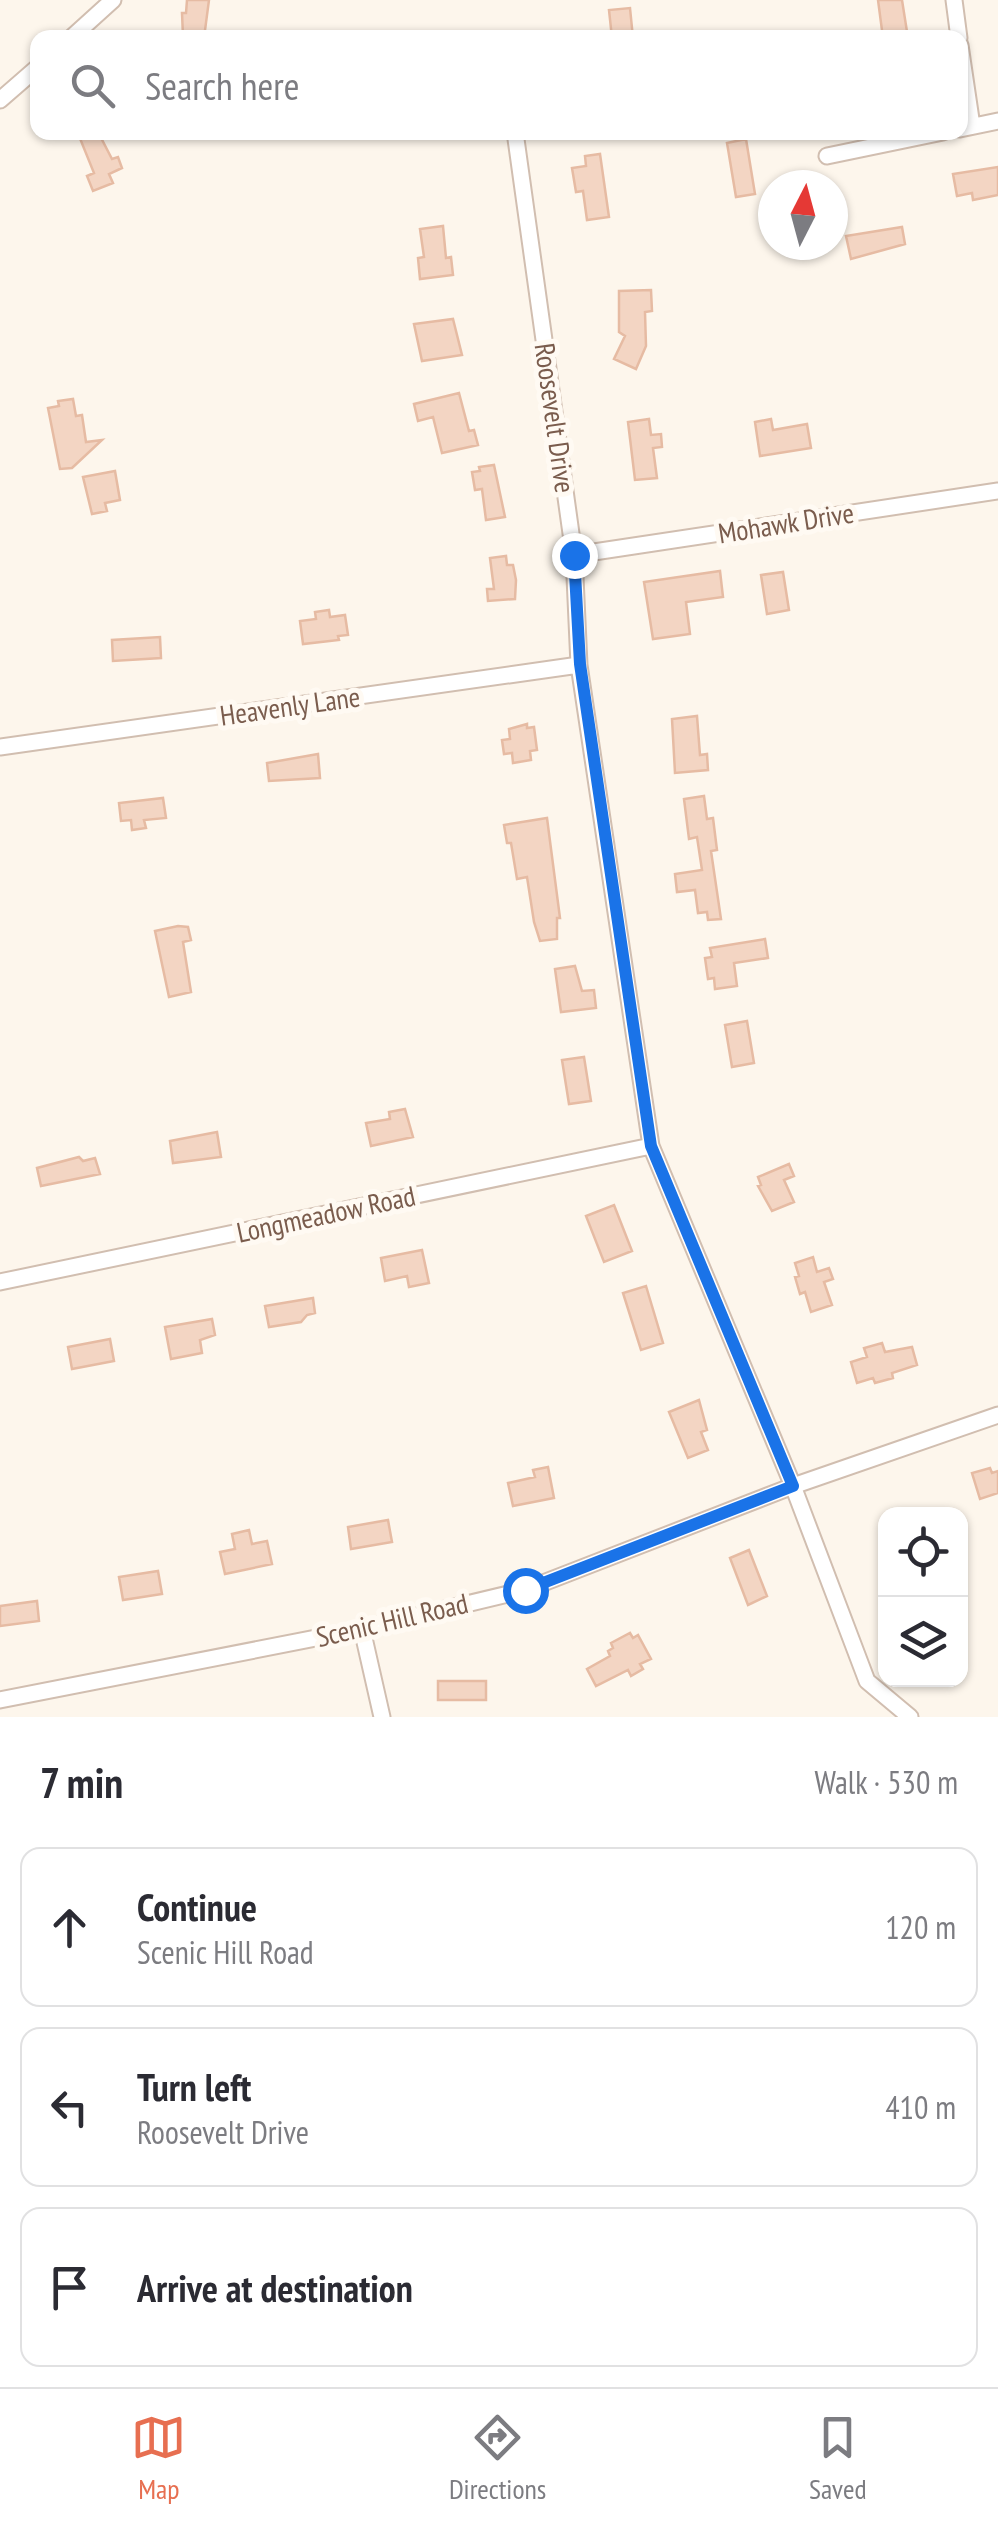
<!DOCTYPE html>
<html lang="en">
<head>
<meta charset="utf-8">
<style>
  :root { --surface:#fff; --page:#f2f2f3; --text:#2b2b33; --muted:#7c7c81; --line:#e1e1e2; --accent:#e76f51 }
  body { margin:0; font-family:"PT Sans Narrow",sans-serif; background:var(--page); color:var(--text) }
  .controls { position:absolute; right:30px; bottom:30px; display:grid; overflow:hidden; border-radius:20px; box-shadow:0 2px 8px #0004 }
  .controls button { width:90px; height:90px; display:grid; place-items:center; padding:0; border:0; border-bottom:2px solid var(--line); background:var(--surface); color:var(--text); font:50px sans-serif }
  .compass { position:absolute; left:758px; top:170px; width:90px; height:90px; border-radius:50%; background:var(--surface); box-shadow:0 2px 8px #0004; rotate:6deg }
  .stop { position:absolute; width:30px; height:30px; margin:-22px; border:8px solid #1a73e8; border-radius:50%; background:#fff }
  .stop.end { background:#1a73e8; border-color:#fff; box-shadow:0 2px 10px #0008 }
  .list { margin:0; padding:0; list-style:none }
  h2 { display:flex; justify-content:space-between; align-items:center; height:130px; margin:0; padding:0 40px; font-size:42px }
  h2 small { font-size:32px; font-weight:400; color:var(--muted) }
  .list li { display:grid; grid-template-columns:65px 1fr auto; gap:30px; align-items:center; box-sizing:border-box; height:160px; margin:0 20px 20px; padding:0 20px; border:2px solid var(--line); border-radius:20px }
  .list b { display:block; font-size:38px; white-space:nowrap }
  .list p { margin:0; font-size:32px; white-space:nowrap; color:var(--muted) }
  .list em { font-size:32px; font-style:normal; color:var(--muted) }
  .icon { flex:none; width:55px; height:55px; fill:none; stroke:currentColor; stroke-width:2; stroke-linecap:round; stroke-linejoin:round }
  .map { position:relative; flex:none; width:998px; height:1717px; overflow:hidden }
  .search { position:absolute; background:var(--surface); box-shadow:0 2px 8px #0004; left:30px; right:30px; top:30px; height:110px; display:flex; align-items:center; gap:25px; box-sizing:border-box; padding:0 35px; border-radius:20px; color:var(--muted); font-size:38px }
  .sheet { height:670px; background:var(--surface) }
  nav { display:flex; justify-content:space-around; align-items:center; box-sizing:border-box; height:140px; border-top:2px solid var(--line); background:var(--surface); font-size:28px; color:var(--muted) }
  nav a { display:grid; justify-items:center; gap:5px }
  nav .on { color:var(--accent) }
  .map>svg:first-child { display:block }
  .building { fill:#f3d5c3; stroke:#e6bba3; stroke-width:2.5 }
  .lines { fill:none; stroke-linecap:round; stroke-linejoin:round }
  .minor-casing { stroke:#d1beb0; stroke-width:19 }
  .minor { stroke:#fff; stroke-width:15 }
  .route { stroke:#1a73e8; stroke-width:12 }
  .labels { text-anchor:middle; stroke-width:10; stroke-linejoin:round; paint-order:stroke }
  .street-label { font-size:28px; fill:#7a5c4d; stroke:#fffaf3 }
</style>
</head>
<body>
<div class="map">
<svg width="998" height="1717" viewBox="0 0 998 1717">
  <rect width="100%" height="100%" fill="#fdf6ec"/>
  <path class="building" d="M 187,0 L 209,0 L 204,38 L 183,36 L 182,13 L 186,13 Z
    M 878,0 L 902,0 L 908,38 L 883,38 Z
    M 630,8 L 633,38 L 612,38 L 609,10 Z
    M 88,132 L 98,132 L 112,159 L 118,157 L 122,168 L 109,174 L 113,183 L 93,191 L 87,176 L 94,173 L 79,136 Z
    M 746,139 L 755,194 L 736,197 L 727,143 Z
    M 600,154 L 609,217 L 587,220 L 583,191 L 576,192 L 572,168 L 586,166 L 585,156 Z
    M 998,167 L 998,195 L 973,200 L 972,193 L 957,196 L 953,174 Z
    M 443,226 L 446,258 L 451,257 L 453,275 L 420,279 L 418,258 L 424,257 L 420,229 Z
    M 902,227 L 905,244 L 851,259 L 846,236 Z
    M 651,290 L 652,311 L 645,312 L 646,346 L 636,369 L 614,359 L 625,336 L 619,332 L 619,291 Z
    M 453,319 L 462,355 L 422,361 L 414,324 Z
    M 459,393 L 469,431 L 474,430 L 478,445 L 442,453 L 433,417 L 418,421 L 414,404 Z
    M 73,399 L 76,416 L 82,415 L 86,442 L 102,440 L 72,468 L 60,469 L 48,408 L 59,406 L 58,401 Z
    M 649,419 L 651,435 L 661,434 L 662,447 L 653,448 L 657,478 L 635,480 L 628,422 Z
    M 771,419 L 773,430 L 807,424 L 811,448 L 760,456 L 755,422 Z
    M 494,465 L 505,517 L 486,520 L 482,489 L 475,490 L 472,472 L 480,471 L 479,467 Z
    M 115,471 L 120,500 L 105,503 L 107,511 L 92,514 L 83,477 Z
    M 506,556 L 507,565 L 513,565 L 516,580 L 515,599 L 488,601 L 487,589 L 494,589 L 490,558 Z
    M 720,571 L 723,597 L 686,602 L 690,634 L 653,639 L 644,582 Z
    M 783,572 L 789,610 L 767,614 L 761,575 Z
    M 329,610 L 330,617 L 345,615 L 348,635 L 338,636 L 339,640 L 303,644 L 300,621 L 316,619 L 315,612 Z
    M 160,637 L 161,658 L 113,661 L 112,640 Z
    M 697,716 L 700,755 L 707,754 L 708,770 L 675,773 L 672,719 Z
    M 527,724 L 527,728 L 534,727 L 537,750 L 530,751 L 531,760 L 513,763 L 512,753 L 504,754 L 502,740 L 510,739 L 509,729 Z
    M 318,754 L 320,778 L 269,781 L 267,763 Z
    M 704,796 L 707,819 L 713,818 L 717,850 L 711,851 L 721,919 L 708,920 L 707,912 L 698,913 L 695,890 L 677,892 L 675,874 L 702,870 L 697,837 L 689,839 L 684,799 Z
    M 163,798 L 166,818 L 144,820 L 146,828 L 132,830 L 131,820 L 121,821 L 119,803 Z
    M 547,818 L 560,918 L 557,918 L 557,939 L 540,941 L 534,922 L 527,877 L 517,879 L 511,843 L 507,843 L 504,825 Z
    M 178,926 L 188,927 L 191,940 L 183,942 L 191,992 L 169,997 L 155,931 Z
    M 765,939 L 768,958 L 734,963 L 737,986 L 715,989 L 714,978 L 708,979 L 705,958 L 712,957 L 710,948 Z
    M 575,966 L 582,991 L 594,990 L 596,1008 L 561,1012 L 555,969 Z
    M 747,1021 L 754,1063 L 732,1067 L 725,1025 Z
    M 584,1057 L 591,1101 L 569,1104 L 562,1060 Z
    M 405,1109 L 413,1137 L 371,1146 L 366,1123 L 390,1119 L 389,1112 Z
    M 217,1132 L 221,1157 L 173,1163 L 170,1141 Z
    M 79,1157 L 83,1161 L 95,1158 L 100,1174 L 41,1186 L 37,1168 Z
    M 789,1164 L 794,1176 L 784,1180 L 794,1202 L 772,1211 L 758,1186 L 761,1185 L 758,1177 Z
    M 614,1205 L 632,1251 L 604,1262 L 586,1216 Z
    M 422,1250 L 429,1283 L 409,1287 L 407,1276 L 385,1281 L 381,1258 Z
    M 813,1257 L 817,1272 L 829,1268 L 833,1279 L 824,1282 L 832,1305 L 811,1312 L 805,1292 L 800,1294 L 795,1277 L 799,1276 L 795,1263 Z
    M 646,1286 L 663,1343 L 641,1350 L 623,1293 Z
    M 313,1298 L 315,1313 L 307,1315 L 301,1322 L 269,1327 L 265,1306 Z
    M 212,1319 L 215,1335 L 200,1340 L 202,1353 L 171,1359 L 165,1327 Z
    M 110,1339 L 114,1361 L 72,1369 L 68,1347 Z
    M 882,1343 L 885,1352 L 912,1347 L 917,1365 L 892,1373 L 893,1378 L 875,1383 L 873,1378 L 857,1383 L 851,1362 L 867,1357 L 864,1348 Z
    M 699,1400 L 707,1430 L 701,1432 L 708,1450 L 688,1458 L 669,1412 Z
    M 548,1467 L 554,1498 L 513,1506 L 508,1483 L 535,1477 L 533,1470 Z
    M 990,1468 L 992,1473 L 998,1471 L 998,1493 L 980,1499 L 972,1473 Z
    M 388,1520 L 392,1542 L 351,1549 L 348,1527 Z
    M 249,1530 L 252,1544 L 267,1541 L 272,1564 L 225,1574 L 220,1552 L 235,1549 L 232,1534 Z
    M 749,1550 L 767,1596 L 748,1605 L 730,1558 Z
    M 158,1571 L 162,1594 L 123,1600 L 119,1577 Z
    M 37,1601 L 39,1621 L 0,1626 L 0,1606 Z
    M 630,1633 L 633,1638 L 638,1635 L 651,1659 L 640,1664 L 643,1669 L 631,1676 L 628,1670 L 596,1686 L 587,1669 L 610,1656 L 608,1651 L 613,1648 L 611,1643 Z
    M 438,1681 L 486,1681 L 486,1700 L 438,1700 Z"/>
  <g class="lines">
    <g class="minor-casing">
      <path id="minor" d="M 954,0 L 959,38
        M 71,38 L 113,0
        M 960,45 L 972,126
        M 0,100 L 38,67
        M 960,129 L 998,121
        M 515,132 L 574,555 L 579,665 L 651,1146 L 793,1486 L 867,1681 L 910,1717
        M 827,156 L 943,132
        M 574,555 L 998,491
        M 0,747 L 579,665
        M 0,1282 L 651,1146
        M 362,1629 L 382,1717
        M 0,1700 L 362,1629 L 525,1590 L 793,1486 L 998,1415"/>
    </g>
    <use href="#minor" class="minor"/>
  </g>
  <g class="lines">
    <path class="route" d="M 525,1590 L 793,1486 L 651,1146 L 580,664 L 574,555"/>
  </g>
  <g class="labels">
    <g class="street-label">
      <text transform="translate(555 418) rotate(82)" y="10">Roosevelt Drive</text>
      <text transform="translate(786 523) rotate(-9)" y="10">Mohawk Drive</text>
      <text transform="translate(290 706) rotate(-8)" y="10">Heavenly Lane</text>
      <text transform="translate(326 1214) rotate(-12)" y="10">Longmeadow Road</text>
      <text transform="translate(392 1620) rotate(-13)" y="10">Scenic Hill Road</text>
    </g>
  </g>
</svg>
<div class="controls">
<button><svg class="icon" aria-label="locate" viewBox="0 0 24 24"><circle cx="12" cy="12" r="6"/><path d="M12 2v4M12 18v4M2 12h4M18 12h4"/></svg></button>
<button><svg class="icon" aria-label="layers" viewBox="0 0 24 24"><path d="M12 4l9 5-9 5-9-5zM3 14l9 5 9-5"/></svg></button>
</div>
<svg class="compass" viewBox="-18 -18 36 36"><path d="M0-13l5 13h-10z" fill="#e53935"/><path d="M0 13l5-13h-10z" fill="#7c7c81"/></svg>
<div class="stop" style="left:525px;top:1590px"></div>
<div class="stop end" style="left:574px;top:555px"></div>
<div class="search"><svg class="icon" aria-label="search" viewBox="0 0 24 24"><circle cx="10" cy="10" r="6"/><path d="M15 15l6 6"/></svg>Search here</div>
</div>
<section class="sheet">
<h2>7 min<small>Walk · 530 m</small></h2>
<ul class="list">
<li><svg class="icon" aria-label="ahead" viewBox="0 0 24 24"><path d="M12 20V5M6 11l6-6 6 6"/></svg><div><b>Continue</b><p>Scenic Hill Road</p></div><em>120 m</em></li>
<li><svg class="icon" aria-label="left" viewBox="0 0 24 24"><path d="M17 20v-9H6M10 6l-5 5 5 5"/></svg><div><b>Turn left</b><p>Roosevelt Drive</p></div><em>410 m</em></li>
<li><svg class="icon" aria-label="arrive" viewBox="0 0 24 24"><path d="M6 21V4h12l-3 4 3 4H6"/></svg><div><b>Arrive at destination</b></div></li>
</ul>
</section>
<nav>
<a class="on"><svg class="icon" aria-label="map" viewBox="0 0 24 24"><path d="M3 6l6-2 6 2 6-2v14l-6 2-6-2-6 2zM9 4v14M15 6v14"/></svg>Map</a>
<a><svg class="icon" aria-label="directions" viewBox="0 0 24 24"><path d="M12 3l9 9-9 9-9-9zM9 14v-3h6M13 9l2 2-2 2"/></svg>Directions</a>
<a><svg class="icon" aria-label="saved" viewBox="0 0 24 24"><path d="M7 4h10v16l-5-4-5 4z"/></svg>Saved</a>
</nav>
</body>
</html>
